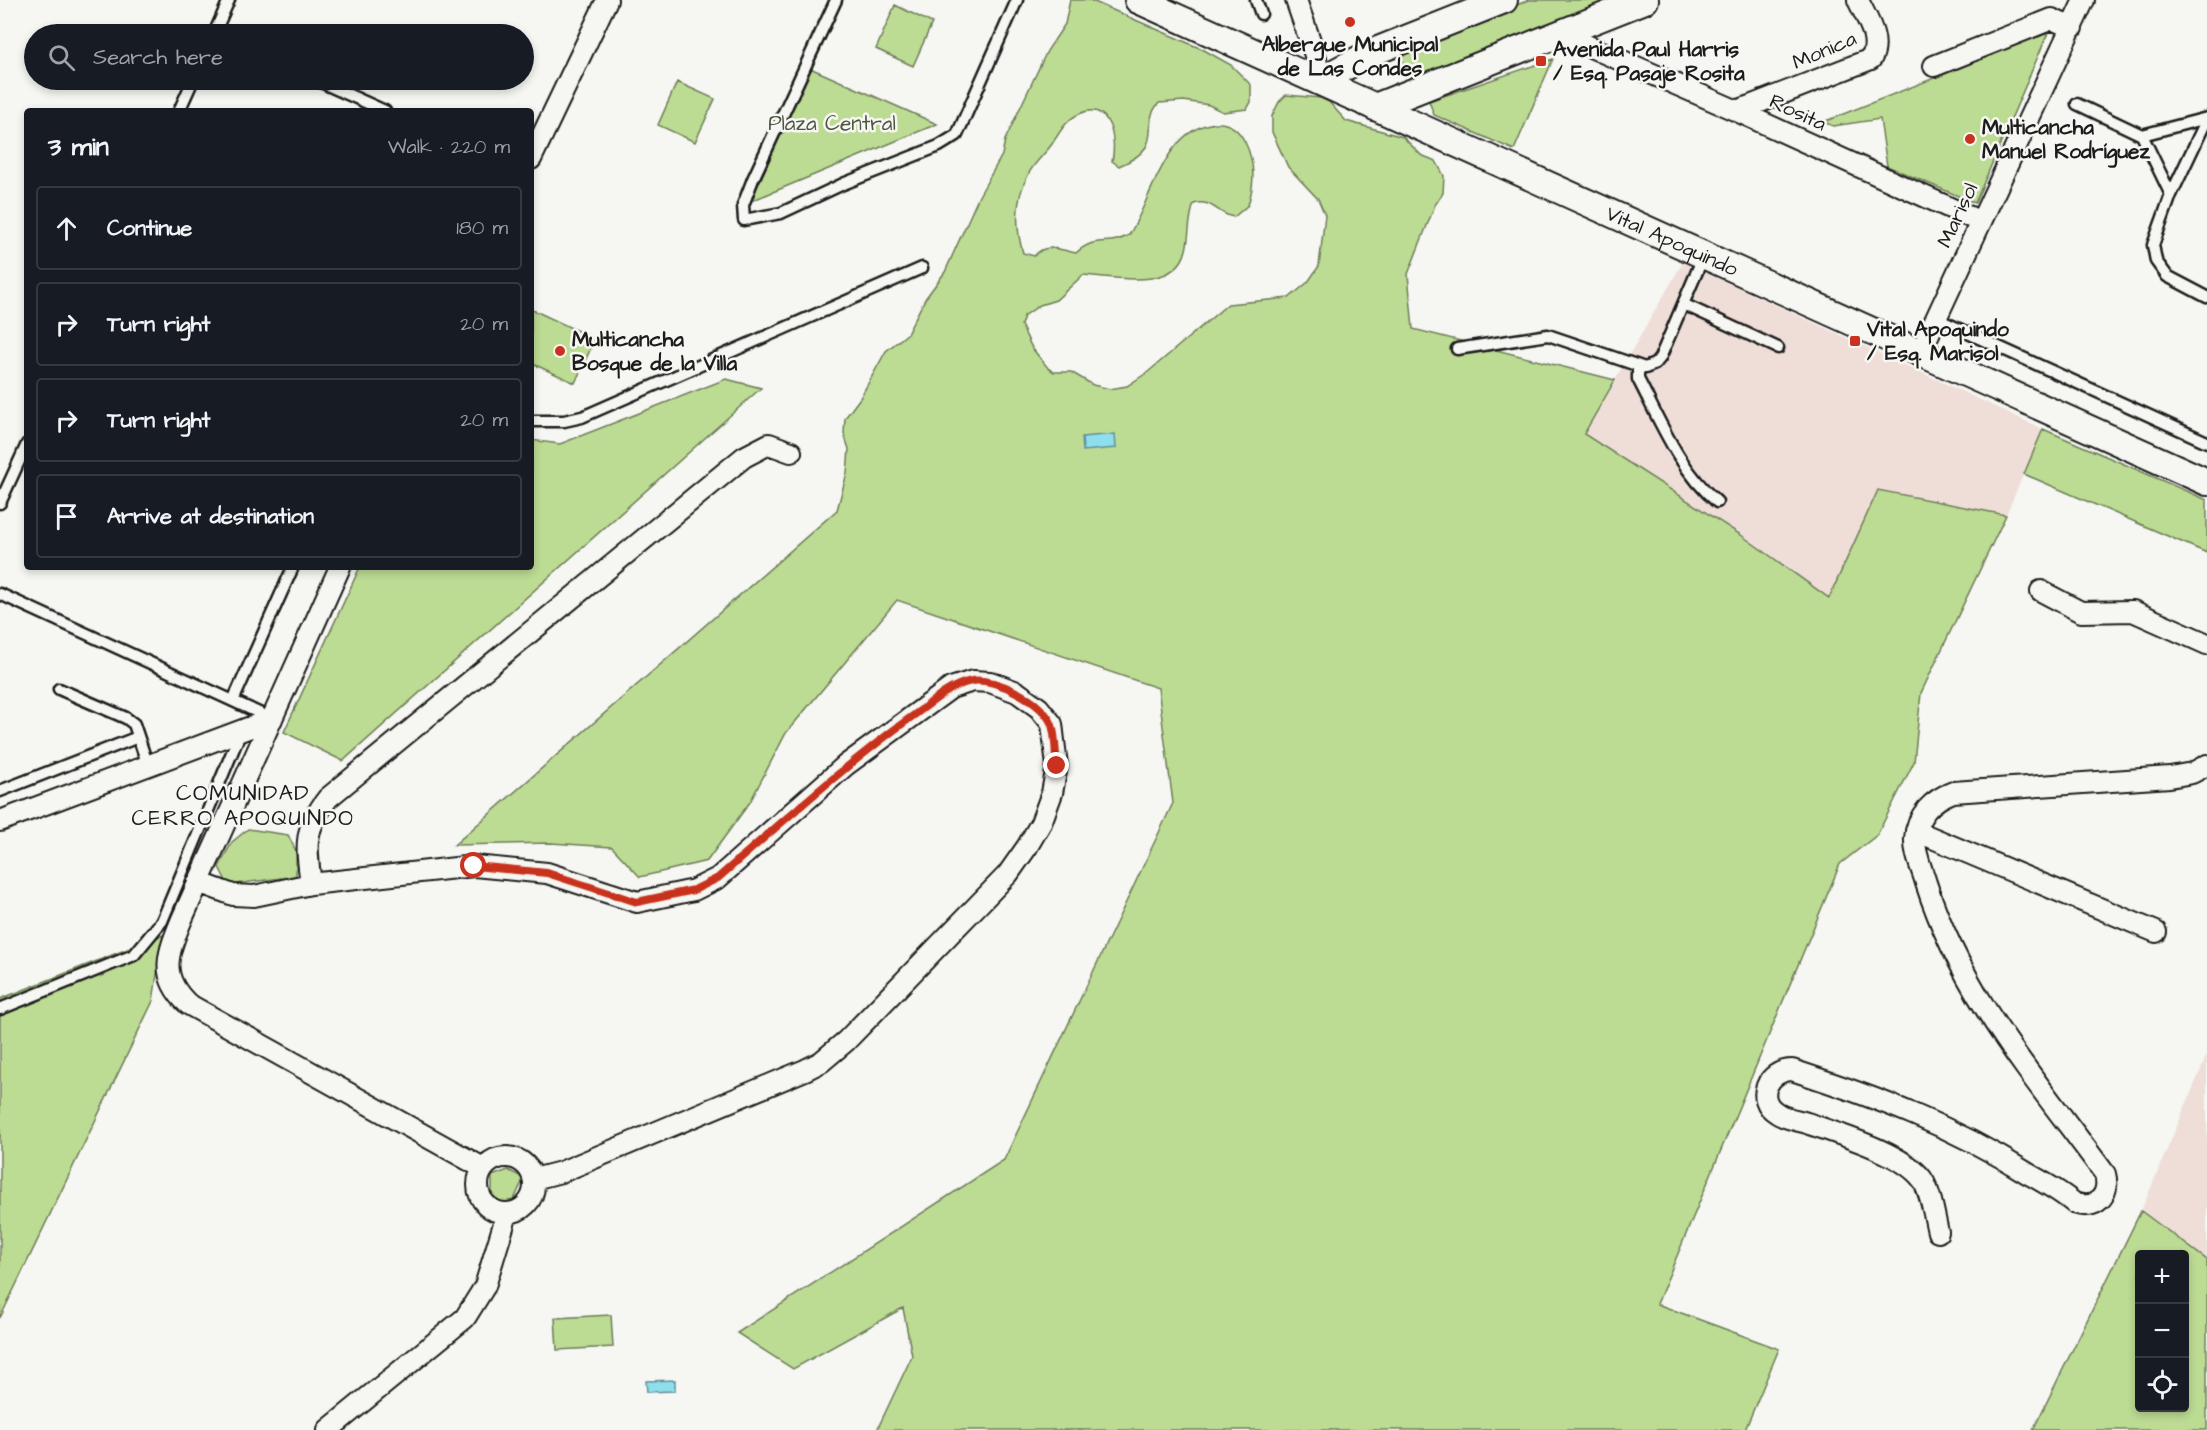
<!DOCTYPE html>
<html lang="en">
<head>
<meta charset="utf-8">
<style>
  :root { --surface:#171b24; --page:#20242c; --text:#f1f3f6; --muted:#9ea1a6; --line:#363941 }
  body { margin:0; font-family:"Architects Daughter",sans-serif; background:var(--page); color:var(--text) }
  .controls { position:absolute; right:18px; bottom:18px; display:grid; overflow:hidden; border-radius:6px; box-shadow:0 3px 9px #0003 }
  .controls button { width:54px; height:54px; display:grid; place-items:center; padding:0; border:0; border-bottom:2px solid var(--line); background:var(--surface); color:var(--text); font:30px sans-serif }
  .stop { position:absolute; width:18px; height:18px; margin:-14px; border:4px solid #c8321e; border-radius:50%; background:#fff }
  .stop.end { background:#c8321e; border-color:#fff; box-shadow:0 2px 6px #0008 }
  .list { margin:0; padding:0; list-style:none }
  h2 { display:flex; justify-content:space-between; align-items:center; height:78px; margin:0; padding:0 24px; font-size:26px }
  h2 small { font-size:20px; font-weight:400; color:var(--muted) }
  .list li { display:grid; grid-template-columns:39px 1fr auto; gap:18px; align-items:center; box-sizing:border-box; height:84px; margin:0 12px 12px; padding:0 12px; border:2px solid var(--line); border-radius:6px }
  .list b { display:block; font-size:22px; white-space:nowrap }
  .list em { font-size:20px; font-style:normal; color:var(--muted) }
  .icon { flex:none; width:33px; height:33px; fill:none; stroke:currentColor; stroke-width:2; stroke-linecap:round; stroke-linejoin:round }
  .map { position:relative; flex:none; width:2207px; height:1430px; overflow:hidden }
  .search { position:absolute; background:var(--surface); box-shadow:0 3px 9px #0003; left:24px; top:24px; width:510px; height:66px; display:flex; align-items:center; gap:15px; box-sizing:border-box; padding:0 21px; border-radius:33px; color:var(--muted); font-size:22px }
  .panel { position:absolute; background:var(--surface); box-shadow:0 3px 9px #0003; left:24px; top:108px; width:510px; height:462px; border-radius:6px }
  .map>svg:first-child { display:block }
  .built { fill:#efded8 }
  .green { fill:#bcdb93; stroke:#6c7c58; stroke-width:1.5; fill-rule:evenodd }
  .water { fill:#8edeec; stroke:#609099; stroke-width:1.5 }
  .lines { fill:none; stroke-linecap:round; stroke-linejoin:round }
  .service-casing { stroke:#1c1c1c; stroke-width:15 }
  .minor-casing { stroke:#1c1c1c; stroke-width:24 }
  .tertiary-casing { stroke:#1c1c1c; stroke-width:30 }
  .service { stroke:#f6f6f2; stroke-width:10 }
  .minor { stroke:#f6f6f2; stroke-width:20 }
  .tertiary { stroke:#f6f6f2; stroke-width:26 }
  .route { stroke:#c8321e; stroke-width:8 }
  .poi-dot { fill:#c8321e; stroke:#f6f6f2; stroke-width:2 }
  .labels { text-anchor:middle; stroke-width:5; stroke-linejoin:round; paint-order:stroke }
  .poi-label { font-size:21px; font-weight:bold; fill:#1c1c1c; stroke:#f6f6f2; text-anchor:start }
  .street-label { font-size:21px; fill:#1c1c1c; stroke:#f6f6f2 }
  .park-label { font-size:21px; fill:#4c5540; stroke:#f6f6f2 }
  .neighbourhood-label { font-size:22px; letter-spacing:1.5px; fill:#1c1c1c; stroke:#f6f6f2 }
</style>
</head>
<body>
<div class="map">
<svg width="2207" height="1430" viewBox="0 0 2207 1430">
  <rect width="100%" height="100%" fill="#f6f6f2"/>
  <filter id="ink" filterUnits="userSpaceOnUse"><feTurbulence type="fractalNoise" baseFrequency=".0167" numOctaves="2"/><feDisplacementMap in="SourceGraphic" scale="12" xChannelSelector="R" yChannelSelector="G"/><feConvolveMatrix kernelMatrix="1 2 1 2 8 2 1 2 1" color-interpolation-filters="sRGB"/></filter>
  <g filter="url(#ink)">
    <path class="built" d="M 1683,262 L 2043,429 L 2006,515 L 1878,490 L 1830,599 L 1741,535 L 1584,433 Z
      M 2207,1055 L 2207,1260 L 2141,1211 Z"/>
    <path class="green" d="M 1070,0 L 1090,0 L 1204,50 L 1231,65 L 1251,85 L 1251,102 L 1247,109 L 1223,112 L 1209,105 L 1184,101 L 1159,103 C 1138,125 1169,145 1119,166 L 1112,161 C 1117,140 1110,99 1079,114 C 1066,120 1060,132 1052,144 C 1045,154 1035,162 1029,173 C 1015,198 1015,226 1023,253 L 1034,256 C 1047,242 1059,250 1076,253 C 1097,234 1107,248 1129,235 C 1152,199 1164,128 1216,123 C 1230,122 1239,130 1245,142 C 1255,162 1255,183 1248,205 L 1234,217 C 1218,215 1212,198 1194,204 C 1188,219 1190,234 1186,250 C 1176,292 1113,277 1083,275 L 1056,300 L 1040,305 L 1024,316 L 1021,325 L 1032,348 L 1048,368 L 1054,372 L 1071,372 L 1093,385 L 1110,389 L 1127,386 L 1148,372 L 1228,304 L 1289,298 L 1308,282 L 1319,266 L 1325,215 L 1318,199 L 1288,167 L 1272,132 L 1272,116 L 1279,102 L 1286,95 L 1321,98 L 1329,102 L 1346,121 L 1403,137 L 1421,155 L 1436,161 L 1444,176 L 1443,193 L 1435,205 L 1408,274 L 1413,329 L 1615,380 L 1584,434 L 1741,535 L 1829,598 L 1878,490 L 2006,515 L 1921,693 L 1914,762 L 1877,835 L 1840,864 L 1657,1304 L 1779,1349 L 1745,1430 L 877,1430 L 912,1356 L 903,1308 L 793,1369 L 737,1333 L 1004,1160 L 1173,803 L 1158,688 L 897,600 L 786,733 L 750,802 L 707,861 L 640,877 L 612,847 L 551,843 L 454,845 L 837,510 L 847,473 L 849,449 L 844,434 L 845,418 L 860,398 L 886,351 L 907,334 L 925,299 L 945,272 L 979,196 L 1002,155 L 1005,140 L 1029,89 L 1047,51 L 1065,24 Z
      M 1529,0 L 1617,0 L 1412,81 L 1399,53 Z
      M 895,5 L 932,23 L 913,66 L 876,49 Z
      M 2048,33 L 1975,203 L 1887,166 L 1880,119 L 1833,126 L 1823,122 Z
      M 1553,59 L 1514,150 L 1434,115 L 1429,101 Z
      M 810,68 L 937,124 L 751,201 Z
      M 677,82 L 715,99 L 695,142 L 658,125 Z
      M 531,309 L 595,339 L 575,383 L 531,363 Z
      M 726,379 L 761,388 L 343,761 L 284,732 L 360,567 L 531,567 L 531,440 L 560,444 Z
      M 2043,429 L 2207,500 L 2207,553 L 2024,474 Z
      M 248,829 L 288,835 L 296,851 L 296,876 L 228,885 L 219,867 L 232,842 Z
      M 163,935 L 153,1001 L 0,1318 L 0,999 Z
      M 508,1170 L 524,1178 L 509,1210 L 492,1202 L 492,1176 Z
      M 2141,1211 L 2207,1260 L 2207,1430 L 2033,1430 ZM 2140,1254 L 2184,1254 L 2184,1408 L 2140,1408 Z
      M 611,1315 L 613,1347 L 557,1350 L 555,1318 Z"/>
    <path class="water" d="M 1115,434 L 1116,448 L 1083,451 L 1082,437 Z
      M 675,1380 L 675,1391 L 647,1392 L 646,1381 Z"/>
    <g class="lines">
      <g class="service-casing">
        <path id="service" d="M 836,0 L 753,179 L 743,205 L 744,220 L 781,213 L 843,184 L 939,146 L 957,135 L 1017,0
          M 1256,0 L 1261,14
          M 214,34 L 229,0
          M 316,80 L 385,111
          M 2077,104 L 2142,135 L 2171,195
          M 179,111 L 193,80
          M 2207,119 L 2171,195 L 2153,245 L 2156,261 L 2167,276 L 2207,297
          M 2142,135 L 2207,118
          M 1683,304 L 1778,348
          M 1935,318 L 2207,442
          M 1457,349 L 1548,335 L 1645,368 L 1655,364 L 1660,358 L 1704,255
          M 1638,367 L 1638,379 C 1661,423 1679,469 1717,502
          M 531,421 L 564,421 L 582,417 L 922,268
          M 0,503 L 27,444
          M 0,594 L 272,719
          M 59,689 L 126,718 L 134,724 L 148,766
          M 233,701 L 293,567
          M 0,791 L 138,737
          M 0,1009 L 134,955 L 162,921 L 241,731"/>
      </g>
      <g class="minor-casing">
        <path id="minor" d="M 1296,0 L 1316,58 L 1319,81
          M 1561,34 L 1737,111 L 1981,222
          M 1934,66 L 2052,19 L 2072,28
          M 1737,111 L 1871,59 C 1882,39 1866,18 1858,0
          M 531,159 L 607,0
          M 1920,353 L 2084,0
          M 340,567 L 182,919 C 168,953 158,976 188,1004 L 483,1168
          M 2041,591 L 2081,612 L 2133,611 L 2207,644
          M 0,821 L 272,719
          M 1916,831 L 2156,932
          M 198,882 L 233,895 L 254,896 L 311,884 L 474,866 L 547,873 L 637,902 L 694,890 L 718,878 L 846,765 L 951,688 L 973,681 L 990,682 L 1017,692 L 1039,708 L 1052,724 L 1057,766 L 1052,793 L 1041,823 L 1027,847 L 1008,874 L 846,1041 L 821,1062 L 805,1070 L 561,1172 L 534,1179
          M 311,884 C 306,845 303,830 328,798 L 744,457 L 769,444 L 791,452
          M478 1185a28 28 0 1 1 56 0a28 28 0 1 1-56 0Z
          M 1938,1232 C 1934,1216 1931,1192 1922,1179 C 1903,1153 1838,1134 1807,1123 C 1798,1120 1785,1119 1777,1113 C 1754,1099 1768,1070 1792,1070 C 1875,1097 1953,1126 2027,1173 C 2043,1182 2060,1191 2074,1203 C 2095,1211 2111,1196 2105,1174 C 2036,1080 1962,996 1926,883 C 1922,869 1914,853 1915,838 C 1917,815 1932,800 1953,792 L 2170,777 L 2192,773 L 2207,765
          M 328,1430 L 465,1318 L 485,1286 L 507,1214"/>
      </g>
      <g class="tertiary-casing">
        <g id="tertiary">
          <path id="s1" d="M 1138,0 L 2207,482"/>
          <path d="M 1319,81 L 1373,52 L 1504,0"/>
          <path d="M 1375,107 L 1645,0"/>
        </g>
      </g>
      <use href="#service" class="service"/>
      <use href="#minor" class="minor"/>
      <use href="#tertiary" class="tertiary"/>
    </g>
  </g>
  <g class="lines" filter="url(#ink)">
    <path class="route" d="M 474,866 L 547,873 L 637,902 L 694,890 L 718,878 C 781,823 842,768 910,718 C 929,705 949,685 972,681 C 996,677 1044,702 1052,725 C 1056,737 1055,753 1057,766"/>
  </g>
  <g class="poi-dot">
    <circle cx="1350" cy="22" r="6"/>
    <rect x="1535" y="55" width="12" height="12" rx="3"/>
    <circle cx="1970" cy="139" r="6"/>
    <rect x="1849" y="335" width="12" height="12" rx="3"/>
    <circle cx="560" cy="351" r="6"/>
  </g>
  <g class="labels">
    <g class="poi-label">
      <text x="1350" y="51" text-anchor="middle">Albergue Municipal<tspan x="1350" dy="24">de Las Condes</tspan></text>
      <text x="1553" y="56">Avenida Paul Harris<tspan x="1553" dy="24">/ Esq. Pasaje Rosita</tspan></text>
      <text x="1982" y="134">Multicancha<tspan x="1982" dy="24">Manuel Rodríguez</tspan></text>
      <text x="1867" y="336">Vital Apoquindo<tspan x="1867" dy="24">/ Esq. Marisol</tspan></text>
      <text x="572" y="346">Multicancha<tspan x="572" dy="24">Bosque de la Villa</tspan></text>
    </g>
    <g class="street-label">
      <text transform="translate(1824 50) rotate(-23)" y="7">Monica</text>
      <text transform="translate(1798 112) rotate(25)" y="7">Rosita</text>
      <text transform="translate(1957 215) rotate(-65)" y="7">Marisol</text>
      <text dy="7" stroke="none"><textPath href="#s1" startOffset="586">Vital Apoquindo</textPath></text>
    </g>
    <g class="park-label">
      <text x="832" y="130">Plaza Central</text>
    </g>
    <g class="neighbourhood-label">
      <text x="243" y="800">COMUNIDAD<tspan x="243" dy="25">CERRO APOQUINDO</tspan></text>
    </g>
  </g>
</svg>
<div class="controls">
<button>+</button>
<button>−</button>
<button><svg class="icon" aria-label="locate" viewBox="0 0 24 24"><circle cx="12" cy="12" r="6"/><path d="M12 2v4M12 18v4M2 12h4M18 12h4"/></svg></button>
</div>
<div class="stop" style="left:474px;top:866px"></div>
<div class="stop end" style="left:1057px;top:766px"></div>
<div class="search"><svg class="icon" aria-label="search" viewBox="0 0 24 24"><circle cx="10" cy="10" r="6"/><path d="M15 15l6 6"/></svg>Search here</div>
<section class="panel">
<h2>3 min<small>Walk · 220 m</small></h2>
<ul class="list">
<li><svg class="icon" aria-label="ahead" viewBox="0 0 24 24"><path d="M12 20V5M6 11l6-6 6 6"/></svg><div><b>Continue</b></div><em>180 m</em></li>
<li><svg class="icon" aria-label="right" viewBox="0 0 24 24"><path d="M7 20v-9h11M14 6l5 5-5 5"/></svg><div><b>Turn right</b></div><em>20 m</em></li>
<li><svg class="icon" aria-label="right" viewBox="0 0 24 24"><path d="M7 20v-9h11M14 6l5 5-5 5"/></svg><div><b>Turn right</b></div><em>20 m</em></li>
<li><svg class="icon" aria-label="arrive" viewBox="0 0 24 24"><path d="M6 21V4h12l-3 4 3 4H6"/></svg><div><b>Arrive at destination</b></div></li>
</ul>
</section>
</div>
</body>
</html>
